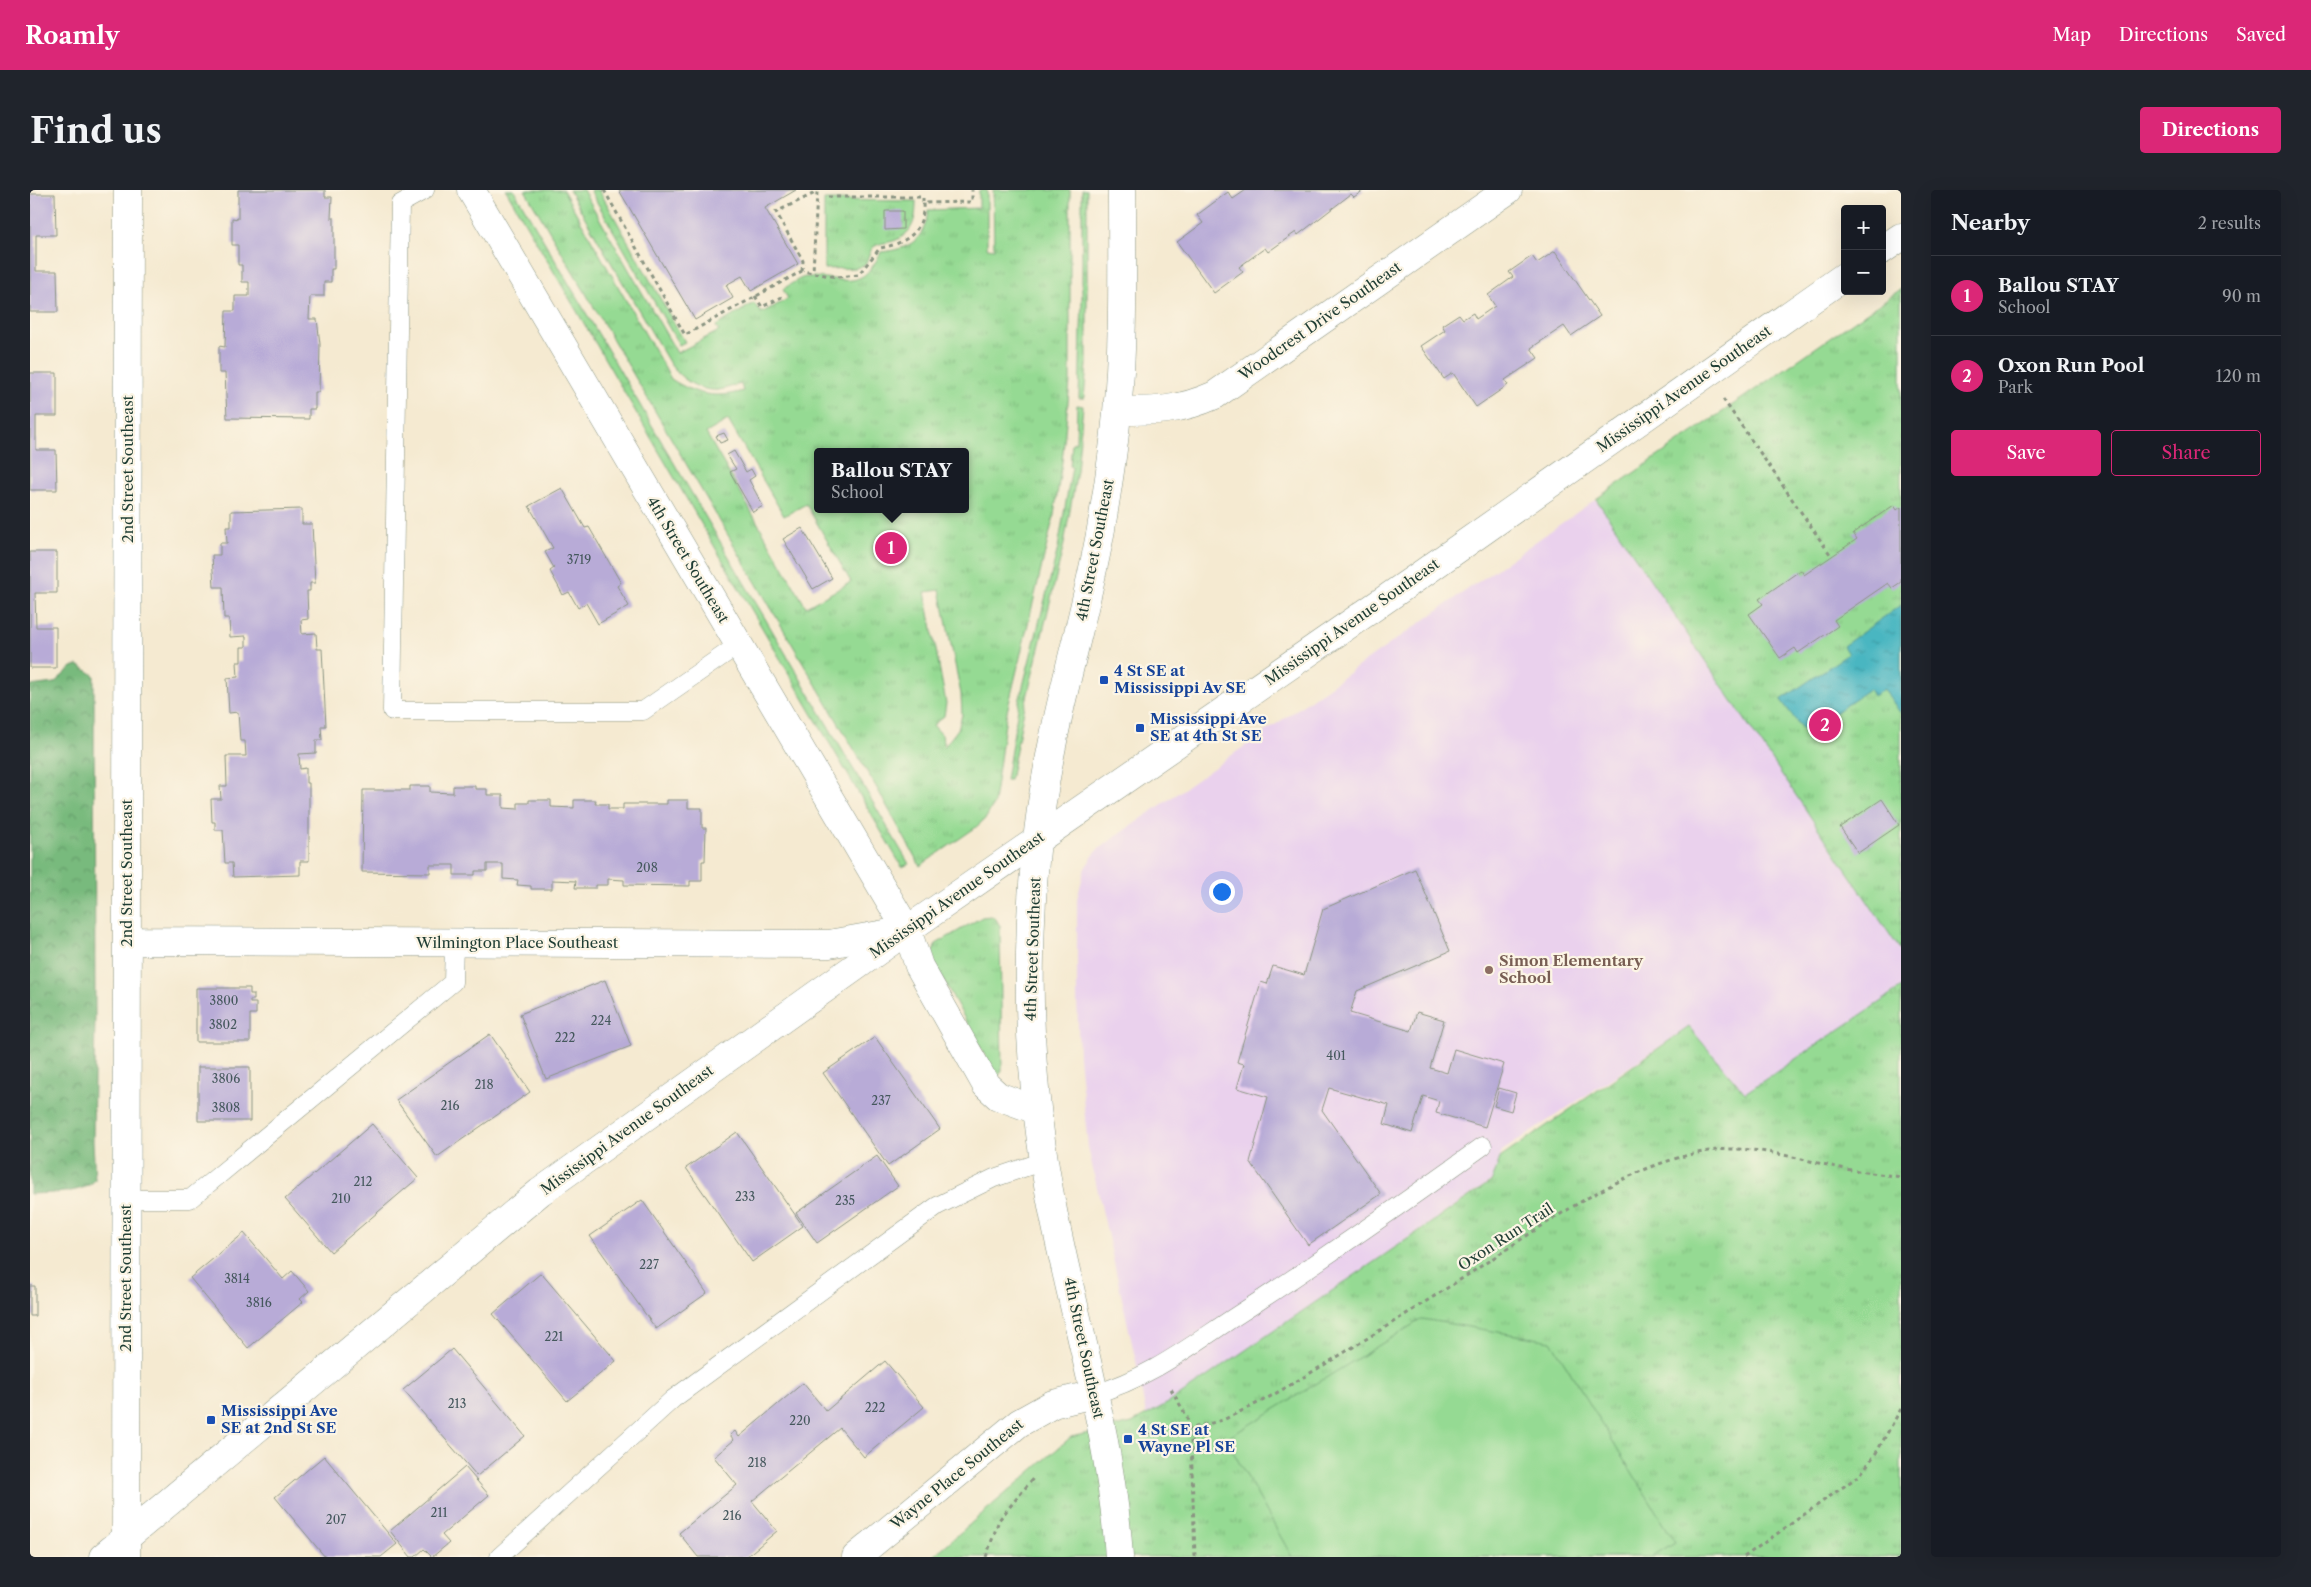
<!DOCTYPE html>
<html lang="en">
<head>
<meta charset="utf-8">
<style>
  :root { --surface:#171b24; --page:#20242c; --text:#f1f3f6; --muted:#9ea1a6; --line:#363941; --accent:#db2777 }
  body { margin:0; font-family:"Libre Caslon Text",serif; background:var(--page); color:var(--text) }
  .controls { position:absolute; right:15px; top:15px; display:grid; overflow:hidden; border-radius:5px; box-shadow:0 5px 20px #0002 }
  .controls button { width:45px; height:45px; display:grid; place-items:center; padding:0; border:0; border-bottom:1px solid var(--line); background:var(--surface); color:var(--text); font:25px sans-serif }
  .you { position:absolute; left:1191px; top:701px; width:18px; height:18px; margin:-12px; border:4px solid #fff; border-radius:50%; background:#1a73e8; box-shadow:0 0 0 8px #1a73e833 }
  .badge { display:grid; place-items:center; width:32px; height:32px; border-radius:50%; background:var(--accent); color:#fff; font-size:16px; font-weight:700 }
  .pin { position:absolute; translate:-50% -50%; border:2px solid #fff; box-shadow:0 1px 5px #0006 }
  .popup { position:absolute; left:784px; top:258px; width:155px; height:65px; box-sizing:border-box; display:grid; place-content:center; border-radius:5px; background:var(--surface); filter:drop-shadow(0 1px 4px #0005); font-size:16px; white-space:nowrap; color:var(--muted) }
  .popup b { font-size:19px; color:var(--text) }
  .popup::after { content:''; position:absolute; left:50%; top:100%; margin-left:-10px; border:10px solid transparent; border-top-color:var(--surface) }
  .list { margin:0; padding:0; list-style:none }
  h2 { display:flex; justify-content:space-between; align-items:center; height:65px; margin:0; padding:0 20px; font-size:21px }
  h2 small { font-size:16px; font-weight:400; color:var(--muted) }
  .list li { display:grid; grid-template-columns:32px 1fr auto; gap:15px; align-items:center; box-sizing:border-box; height:80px; padding:0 20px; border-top:1px solid var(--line) }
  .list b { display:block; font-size:19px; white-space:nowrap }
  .list p { margin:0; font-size:16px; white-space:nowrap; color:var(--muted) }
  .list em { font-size:16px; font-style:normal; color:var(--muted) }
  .actions { display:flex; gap:10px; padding:15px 20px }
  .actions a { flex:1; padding:11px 0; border:1px solid var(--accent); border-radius:5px; text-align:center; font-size:18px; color:var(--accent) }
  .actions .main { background:var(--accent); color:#fff }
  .map { position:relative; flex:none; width:1871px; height:1367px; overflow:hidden; border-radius:5px }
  header { display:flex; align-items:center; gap:30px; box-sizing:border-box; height:70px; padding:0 25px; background:var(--accent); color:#fff }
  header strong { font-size:24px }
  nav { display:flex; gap:28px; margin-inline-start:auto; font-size:18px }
  .intro { display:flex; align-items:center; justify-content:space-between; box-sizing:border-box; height:120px; padding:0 30px }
  h1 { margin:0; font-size:35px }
  .button { padding:12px 22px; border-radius:5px; background:var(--accent); color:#fff; font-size:18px; font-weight:700 }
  main { display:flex; gap:30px; padding:0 30px }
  aside { flex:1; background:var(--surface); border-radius:5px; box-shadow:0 5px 20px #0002 }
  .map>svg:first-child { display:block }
  .built { fill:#ead1ed }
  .grass { fill:url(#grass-tufts); stroke:#5a8c64; fill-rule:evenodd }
  .forest { fill:url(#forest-crowns); stroke:#4c7c58 }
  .pitch { fill:#95da93; stroke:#5a8c64 }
  .water { fill:url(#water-ripples); stroke:#347a7a }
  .building { fill:#b8abd7 }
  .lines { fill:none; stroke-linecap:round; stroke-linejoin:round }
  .service-casing { stroke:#8a9482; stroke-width:19 }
  .minor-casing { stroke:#8a9482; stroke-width:29 }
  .tertiary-casing { stroke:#8a9482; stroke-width:29 }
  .secondary-casing { stroke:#8a9482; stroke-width:29 }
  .path { stroke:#8a9482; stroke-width:3; stroke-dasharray:4 4; stroke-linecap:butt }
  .service { stroke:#fff; stroke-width:18 }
  .minor { stroke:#fff; stroke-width:28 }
  .tertiary { stroke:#fff; stroke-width:28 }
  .secondary { stroke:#fff; stroke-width:28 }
  .transit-dot { fill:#1a4fb4; stroke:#fcf5e5; stroke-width:2 }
  .education-dot { fill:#8d6e63; stroke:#fcf5e5; stroke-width:2 }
  .labels { text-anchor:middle; stroke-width:4.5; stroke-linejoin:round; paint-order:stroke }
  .number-label { font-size:12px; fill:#45585d }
  .street-label { font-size:15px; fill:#1f3d34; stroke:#fcf5e5 }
  .transit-label { font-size:15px; font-weight:bold; fill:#164399; stroke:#fcf5e5; text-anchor:start }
  .education-label { font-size:15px; font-weight:bold; fill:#785e54; stroke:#fcf5e5; text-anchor:start }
</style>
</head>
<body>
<header>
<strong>Roamly</strong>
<nav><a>Map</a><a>Directions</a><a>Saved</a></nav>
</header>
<div class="intro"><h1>Find us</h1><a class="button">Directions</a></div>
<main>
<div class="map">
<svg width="1871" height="1367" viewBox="0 0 1871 1367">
  <defs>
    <pattern id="grass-tufts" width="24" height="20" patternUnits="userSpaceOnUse" patternTransform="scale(1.25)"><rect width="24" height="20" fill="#95da93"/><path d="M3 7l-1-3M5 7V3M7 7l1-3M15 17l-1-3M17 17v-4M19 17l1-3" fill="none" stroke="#80bc7f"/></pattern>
    <pattern id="forest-crowns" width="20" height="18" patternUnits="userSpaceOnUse" patternTransform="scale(1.25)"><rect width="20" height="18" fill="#78ba7d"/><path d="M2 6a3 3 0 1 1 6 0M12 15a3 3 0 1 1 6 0" fill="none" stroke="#629867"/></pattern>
    <pattern id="water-ripples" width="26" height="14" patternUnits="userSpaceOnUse" patternTransform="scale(1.25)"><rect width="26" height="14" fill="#48b6c1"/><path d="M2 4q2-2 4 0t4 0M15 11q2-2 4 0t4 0" fill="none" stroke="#3b959e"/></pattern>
  </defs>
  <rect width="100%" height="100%" fill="#fcf5e5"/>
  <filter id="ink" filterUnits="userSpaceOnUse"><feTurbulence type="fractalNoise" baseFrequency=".02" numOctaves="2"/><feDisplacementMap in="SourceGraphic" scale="10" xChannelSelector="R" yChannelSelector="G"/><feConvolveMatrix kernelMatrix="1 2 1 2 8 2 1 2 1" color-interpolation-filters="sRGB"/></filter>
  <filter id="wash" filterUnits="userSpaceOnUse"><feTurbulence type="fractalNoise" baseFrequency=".0096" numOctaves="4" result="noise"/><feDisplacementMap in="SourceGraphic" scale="20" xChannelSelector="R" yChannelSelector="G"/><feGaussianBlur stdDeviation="1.12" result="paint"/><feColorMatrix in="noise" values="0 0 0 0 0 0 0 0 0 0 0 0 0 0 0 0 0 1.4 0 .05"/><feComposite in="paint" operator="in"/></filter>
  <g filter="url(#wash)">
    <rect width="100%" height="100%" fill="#f5ead1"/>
    <path class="built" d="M 1566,309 L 1871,761 L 1871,798 L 1715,903 L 1659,837 L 1472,961 L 1462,990 L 1140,1212 L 1116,1225 L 1106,1171 L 1058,957 L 1049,866 L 1047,806 L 1047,709 L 1055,678 L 1067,660 Z"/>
    <path class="grass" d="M 476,0 L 484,0 L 879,674 L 872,677 Z
      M 495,0 L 533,0 L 641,189 C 666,205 685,209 713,201 L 711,194 C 704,195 696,199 688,200 C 668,201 651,189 640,174 L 539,0 L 553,0 L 647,163 L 689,141 L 686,136 L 724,113 L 731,123 L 758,109 L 753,99 C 760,95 770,87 777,87 C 813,86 830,105 851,62 C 879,59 895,51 898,20 L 949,18 L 949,0 L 957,0 L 957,58 L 964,59 L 963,0 L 1040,0 L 1040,192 L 1032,272 L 1024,325 L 976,526 L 964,613 L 956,628 L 945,638 L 890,676 L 848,600 ZM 698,230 L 754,326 L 776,314 L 821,392 L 776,417 L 676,243 ZM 787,262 L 935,262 L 935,319 L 787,319 ZM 910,400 L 931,504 L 932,525 L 928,539 L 914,557 L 912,545 L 903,535 L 914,526 L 916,513 L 895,402 Z
      M 560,0 L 569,0 L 655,152 L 649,155 Z
      M 1052,0 L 1057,0 L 1057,175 L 1054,208 L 1049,208 L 1052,108 Z
      M 794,10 L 886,11 C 886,28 884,42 866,50 C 860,53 853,52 847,55 C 840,58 838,67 836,74 L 826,78 L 794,79 Z
      M 1871,99 L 1871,761 L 1566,309 Z
      M 1047,215 L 1053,216 L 1047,281 L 1034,354 L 994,520 L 980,590 L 976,590 L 989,512 L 1028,358 L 1042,277 L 1040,276 L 1042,253 L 1046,252 Z
      M 961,726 L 966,729 L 970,736 L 972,882 L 968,886 L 965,884 L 901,767 L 906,754 L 952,727 Z
      M 1871,798 L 1871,1367 L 902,1367 L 1041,1247 L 1102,1233 L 1140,1212 L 1462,991 L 1470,968 L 1659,837 L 1715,903 Z"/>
    <path class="forest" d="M 48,475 L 64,485 L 65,826 L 63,951 L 65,990 C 54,1004 17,1003 0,1004 L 0,496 L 24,493 L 42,477 Z"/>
    <path class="pitch" d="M 1392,1129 L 1521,1151 L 1645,1352 L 1621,1367 L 1262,1367 L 1196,1249 Z"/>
    <path class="water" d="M 1871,415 L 1871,524 L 1854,499 L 1843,506 L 1839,499 L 1775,543 L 1751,510 L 1818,464 L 1813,456 Z"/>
    <g id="blocks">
      <path class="building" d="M 208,0 L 295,0 L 295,7 L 302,7 L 301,28 L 304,28 L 304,79 L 301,79 L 301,92 L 294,92 L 294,106 L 280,106 L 279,129 L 287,129 L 290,154 L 289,202 L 285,202 L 285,219 L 279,219 L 279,229 L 197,228 L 195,183 L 189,183 L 189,156 L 195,157 L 196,121 L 205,121 L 205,106 L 219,106 L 219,92 L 212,92 L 212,75 L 208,75 L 208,55 L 202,55 L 202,28 L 208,29 Z
        M 589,0 L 766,0 L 735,18 L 768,74 L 721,101 L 712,86 L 696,95 L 703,108 L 665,130 Z
        M 1216,0 L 1334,0 L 1324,7 L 1321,4 L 1268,45 L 1266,42 L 1238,62 L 1235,58 L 1209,77 L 1213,82 L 1184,103 L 1147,52 L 1173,33 L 1167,25 L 1198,2 L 1203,9 Z
        M 0,4 L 25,4 L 26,45 L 6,45 L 6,81 L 27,81 L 28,122 L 0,122 Z
        M 855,21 L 873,21 L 873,39 L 855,40 Z
        M 1525,61 L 1570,126 L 1541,146 L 1534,136 L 1501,158 L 1508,168 L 1475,190 L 1478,195 L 1446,217 L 1423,183 L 1414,189 L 1391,156 L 1415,140 L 1412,135 L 1429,124 L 1433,129 L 1443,123 L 1446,129 L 1465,116 L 1458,105 L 1483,87 L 1479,82 L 1502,66 L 1507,73 Z
        M 0,183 L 27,183 L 27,226 L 6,226 L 6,260 L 26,260 L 27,300 L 0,300 Z
        M 694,243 L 698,250 L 690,253 L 686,246 Z
        M 704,261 L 716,282 L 721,279 L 725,286 L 719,290 L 733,316 L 723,322 L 700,282 L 706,279 L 697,265 Z
        M 532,298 L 555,338 L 559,337 L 591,393 L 587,396 L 599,416 L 568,434 L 556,413 L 548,418 L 539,402 L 533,405 L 520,381 L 524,378 L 515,362 L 523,358 L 499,316 Z
        M 1864,315 L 1867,320 L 1871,317 L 1871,392 L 1862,398 L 1858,393 L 1804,430 L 1808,436 L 1768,463 L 1765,458 L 1750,468 L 1719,424 L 1733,414 L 1729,409 L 1771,380 L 1774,385 L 1827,349 L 1823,343 Z
        M 272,319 L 272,334 L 282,334 L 285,393 L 280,393 L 280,401 L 277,401 L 278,429 L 271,430 L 272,444 L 286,443 L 287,459 L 292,459 L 296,536 L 291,536 L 292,550 L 286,550 L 286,563 L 269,564 L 270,579 L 276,578 L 276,593 L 279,593 L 279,671 L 270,671 L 270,685 L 203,687 L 202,673 L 195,673 L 193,640 L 185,640 L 185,632 L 182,632 L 181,609 L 191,609 L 190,596 L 197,596 L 196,566 L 216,566 L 215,551 L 210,551 L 208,522 L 199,523 L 197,488 L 208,487 L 207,472 L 211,472 L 211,457 L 216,457 L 216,446 L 200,447 L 199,428 L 194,428 L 193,397 L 184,397 L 182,365 L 190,365 L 190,353 L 197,353 L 196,337 L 201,337 L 201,321 Z
        M 772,338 L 802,388 L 783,399 L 753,349 Z
        M 0,362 L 27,362 L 27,403 L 5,403 L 6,437 L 26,437 L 26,478 L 0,478 Z
        M 380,596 L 400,596 L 400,602 L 423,603 L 423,596 L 445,596 L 445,599 L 457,599 L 457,605 L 473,605 L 473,618 L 488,619 L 488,613 L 499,613 L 499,610 L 521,610 L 521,617 L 544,618 L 544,610 L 566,610 L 565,614 L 578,614 L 578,619 L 593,619 L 593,614 L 637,614 L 637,610 L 658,610 L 658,618 L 672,618 L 672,638 L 676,638 L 675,671 L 672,671 L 672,691 L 660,691 L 660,696 L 594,695 L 594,690 L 578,689 L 578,695 L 566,695 L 566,698 L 545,698 L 546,691 L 522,690 L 522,699 L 501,699 L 501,696 L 487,695 L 488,690 L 473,689 L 473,674 L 457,674 L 457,681 L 445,681 L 445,685 L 424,685 L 424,675 L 400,675 L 400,683 L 332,682 L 333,600 L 380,600 Z
        M 1852,609 L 1869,635 L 1828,663 L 1810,637 Z
        M 1385,679 L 1420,761 L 1327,801 L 1320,823 L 1381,841 L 1387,822 L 1414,830 L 1400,878 L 1417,883 L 1424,859 L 1474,874 L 1455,937 L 1406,923 L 1409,911 L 1393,906 L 1382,943 L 1354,934 L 1359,915 L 1299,898 L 1292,920 L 1351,1004 L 1278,1055 L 1220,972 L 1238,907 L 1207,898 L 1214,874 L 1207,872 L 1231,792 L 1237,794 L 1243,776 L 1274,785 L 1293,719 Z
        M 575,790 L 601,856 L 516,889 L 490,824 Z
        M 166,798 L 220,798 L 220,804 L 224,804 L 224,810 L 220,810 L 220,813 L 226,813 L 226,824 L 220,824 L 220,852 L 166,852 Z
        M 460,844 L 500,902 L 407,967 L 366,910 Z
        M 845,847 L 910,939 L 858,976 L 793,883 Z
        M 168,877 L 220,877 L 220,931 L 168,931 Z
        M 1469,898 L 1486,903 L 1481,921 L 1464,916 Z
        M 342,934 L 388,988 L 301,1062 L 255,1009 Z
        M 707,942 L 773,1036 L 722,1072 L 656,978 Z
        M 847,966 L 868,996 L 787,1053 L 766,1023 Z
        M 612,1010 L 677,1103 L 626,1139 L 560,1046 Z
        M 214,1043 L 253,1089 L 262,1081 L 279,1101 L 270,1109 L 273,1112 L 218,1158 L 160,1088 Z
        M 511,1083 L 586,1171 L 537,1211 L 463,1124 Z
        M 0,1096 L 5,1096 L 5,1126 L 0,1126 Z
        M 422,1159 L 495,1246 L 447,1286 L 373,1200 Z
        M 855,1171 L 894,1217 L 834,1267 L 810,1238 L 722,1311 L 747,1341 L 716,1367 L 668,1367 L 649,1343 L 707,1295 L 684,1267 L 704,1250 L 700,1245 L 705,1241 L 709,1247 L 773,1193 L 796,1221 Z
        M 294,1266 L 367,1354 L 351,1367 L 295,1367 L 245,1307 Z
        M 435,1277 L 459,1305 L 412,1345 L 419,1353 L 402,1367 L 394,1359 L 385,1367 L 381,1367 L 360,1341 Z"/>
    </g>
  </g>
  <g filter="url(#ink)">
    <use href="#blocks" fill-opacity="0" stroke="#8a9482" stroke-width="1"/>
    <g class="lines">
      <g class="service-casing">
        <path id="service" d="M 395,0 L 370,14 L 362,521 L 613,521 L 708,455
          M 96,1009 L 160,1009 L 423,792 L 424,753
          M 1064,1204 C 1118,1189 1160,1156 1206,1126 C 1290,1072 1372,1014 1453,956
          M 469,1367 L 643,1209 L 907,1016 L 964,988 L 1014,971"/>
      </g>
      <g class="minor-casing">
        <path id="minor" d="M 1088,221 C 1126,221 1149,221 1185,205 L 1478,0
          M 97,751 L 799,754 L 877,740 L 441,0
          M 96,1367 L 98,0
          M 826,1367 L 989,1233 L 1023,1214 L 1064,1204"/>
      </g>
      <g class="tertiary-casing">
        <path id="tertiary" d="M 1089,1367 C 1082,1251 1047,1139 1024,1026 C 1006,938 998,853 1000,764 C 1001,695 1008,624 1022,556 C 1036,484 1058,412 1071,339 C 1077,301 1084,262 1087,222 C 1094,149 1092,74 1092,0"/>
      </g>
      <g class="secondary-casing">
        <path id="secondary" d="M 1852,60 L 1871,47
          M 877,740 L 889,776 L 956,895 L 968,906 L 1006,920
          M 73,1367 L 510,1002 L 877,740 L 1389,386 L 1815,86"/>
      </g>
      <path class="path" d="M 574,0 L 655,145 L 772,81 L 807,87 L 828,85 L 850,58 C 875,54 895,42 893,13 L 942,12 L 942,0
        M 798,7 L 893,7 L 893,13
        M 772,81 L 773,71 L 746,22 L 787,2 L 783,82
        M 725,106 L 732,117 L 752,107
        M 1693,209 L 1802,367
        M 1141,1199 L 1157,1227 L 1161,1251 L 1165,1367
        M 1117,1244 L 1159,1239 L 1193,1230 L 1236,1209 C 1304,1170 1370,1128 1436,1086 C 1512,1037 1614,958 1707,959 C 1742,960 1777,971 1811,978 C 1831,982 1851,984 1871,987
        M 956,1367 L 969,1330 L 1005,1286
        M 1714,1367 L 1830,1285 L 1846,1263 L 1871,1219"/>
      <use href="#service" class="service"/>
      <use href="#minor" class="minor"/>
      <use href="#tertiary" class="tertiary"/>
      <use href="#secondary" class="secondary"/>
    </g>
  </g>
  <g class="transit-dot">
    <rect x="1069" y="485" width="10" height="10" rx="2.5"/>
    <rect x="1105" y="533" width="10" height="10" rx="2.5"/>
    <rect x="176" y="1225" width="10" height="10" rx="2.5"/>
    <rect x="1093" y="1244" width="10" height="10" rx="2.5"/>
  </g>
  <circle class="education-dot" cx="1459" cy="780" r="5"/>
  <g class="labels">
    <g class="number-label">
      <text x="549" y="374">3719</text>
      <text x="617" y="682">208</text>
      <text x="194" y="815">3800</text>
      <text x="571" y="835">224</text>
      <text x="193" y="839">3802</text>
      <text x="535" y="852">222</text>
      <text x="1306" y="870">401</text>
      <text x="196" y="893">3806</text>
      <text x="454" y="899">218</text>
      <text x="851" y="915">237</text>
      <text x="420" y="920">216</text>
      <text x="196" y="922">3808</text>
      <text x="333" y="996">212</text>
      <text x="715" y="1011">233</text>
      <text x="311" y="1013">210</text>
      <text x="815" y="1015">235</text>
      <text x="619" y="1079">227</text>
      <text x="207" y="1093">3814</text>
      <text x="229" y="1117">3816</text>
      <text x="524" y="1151">221</text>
      <text x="427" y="1218">213</text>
      <text x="845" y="1222">222</text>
      <text x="770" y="1235">220</text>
      <text x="727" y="1277">218</text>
      <text x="409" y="1327">211</text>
      <text x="702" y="1330">216</text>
      <text x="306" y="1334">207</text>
    </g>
    <g class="street-label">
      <text transform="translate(1290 131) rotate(-35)" y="5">Woodcrest Drive Southeast</text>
      <text transform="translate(1654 199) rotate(-35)" y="5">Mississippi Avenue Southeast</text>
      <text transform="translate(98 279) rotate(-90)" y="5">2nd Street Southeast</text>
      <text transform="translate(1065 360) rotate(-79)" y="5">4th Street Southeast</text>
      <text transform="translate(658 370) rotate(59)" y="5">4th Street Southeast</text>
      <text transform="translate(1322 432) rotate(-35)" y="5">Mississippi Avenue Southeast</text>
      <text transform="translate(97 683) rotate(-90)" y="5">2nd Street Southeast</text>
      <text transform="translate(927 705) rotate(-35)" y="5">Mississippi Avenue Southeast</text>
      <text x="487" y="758">Wilmington Place Southeast</text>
      <text transform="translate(1003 759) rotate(-88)" y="5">4th Street Southeast</text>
      <text transform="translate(597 940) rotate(-36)" y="5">Mississippi Avenue Southeast</text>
      <text transform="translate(1476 1047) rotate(-33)" y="5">Oxon Run Trail</text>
      <text transform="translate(96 1088) rotate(-90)" y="5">2nd Street Southeast</text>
      <text transform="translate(1054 1158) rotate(78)" y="5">4th Street Southeast</text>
      <text transform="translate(927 1284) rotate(-39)" y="5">Wayne Place Southeast</text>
    </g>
    <g class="transit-label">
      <text x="1084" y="486">4 St SE at<tspan x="1084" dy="17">Mississippi Av SE</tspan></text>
      <text x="1120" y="534">Mississippi Ave<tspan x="1120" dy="17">SE at 4th St SE</tspan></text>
      <text x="191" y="1226">Mississippi Ave<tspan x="191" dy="17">SE at 2nd St SE</tspan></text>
      <text x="1108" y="1245">4 St SE at<tspan x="1108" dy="17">Wayne Pl SE</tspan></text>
    </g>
    <g class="education-label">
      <text x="1469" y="776">Simon Elementary<tspan x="1469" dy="17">School</tspan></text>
    </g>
  </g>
</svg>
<div class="controls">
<button>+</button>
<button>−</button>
</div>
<div class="you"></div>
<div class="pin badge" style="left:861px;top:358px">1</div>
<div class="popup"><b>Ballou STAY</b>School</div>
<div class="pin badge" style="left:1795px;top:535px">2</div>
</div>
<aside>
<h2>Nearby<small>2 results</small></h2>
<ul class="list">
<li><span class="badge">1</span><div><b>Ballou STAY</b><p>School</p></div><em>90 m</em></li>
<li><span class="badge">2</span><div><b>Oxon Run Pool</b><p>Park</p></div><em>120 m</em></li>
</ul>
<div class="actions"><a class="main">Save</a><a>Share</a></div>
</aside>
</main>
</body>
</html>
